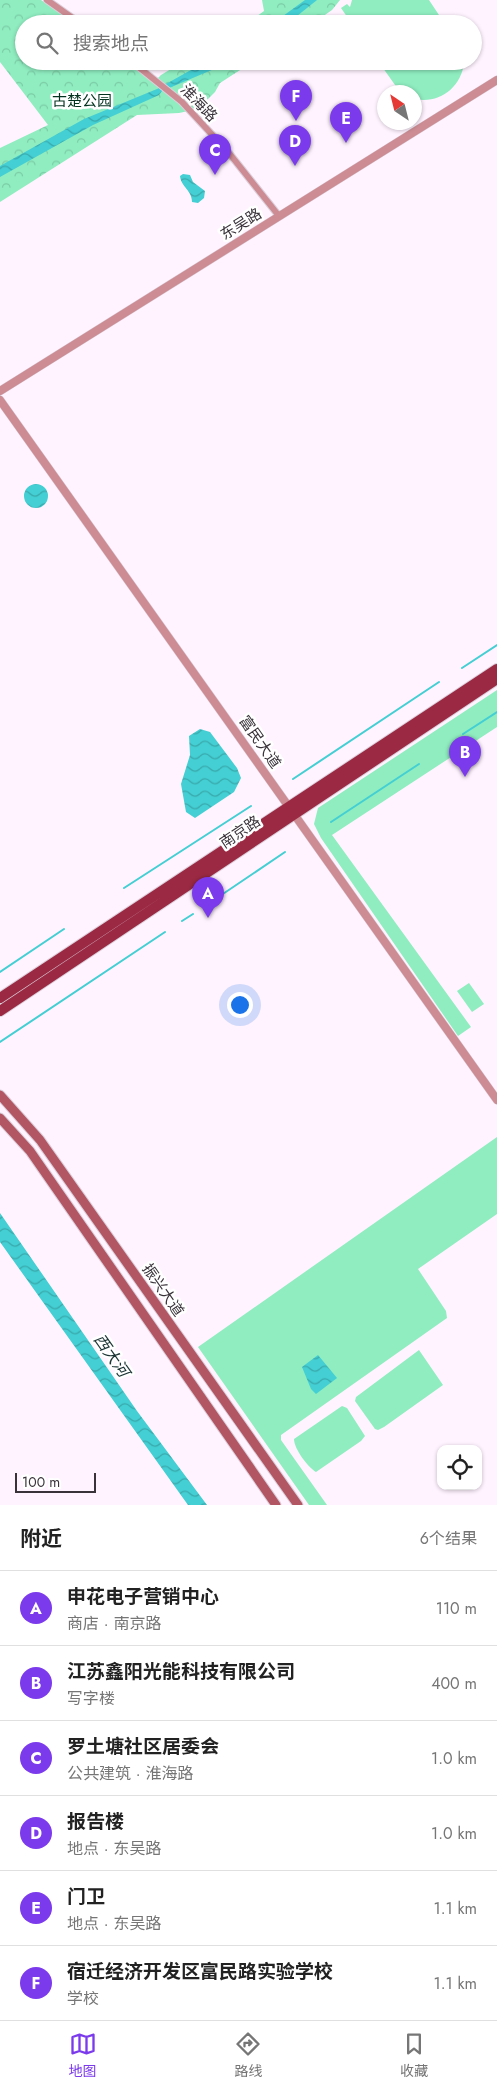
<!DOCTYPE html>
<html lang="zh">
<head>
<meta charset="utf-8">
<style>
  :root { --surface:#fff; --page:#f2f2f2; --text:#222; --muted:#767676; --line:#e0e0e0; --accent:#7c3aed }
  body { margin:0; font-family:Jost,"Noto Sans SC",sans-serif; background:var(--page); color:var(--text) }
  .controls { position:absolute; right:15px; bottom:15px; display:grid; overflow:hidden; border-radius:10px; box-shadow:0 1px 4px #0004 }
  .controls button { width:45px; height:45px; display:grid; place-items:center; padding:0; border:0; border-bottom:1px solid var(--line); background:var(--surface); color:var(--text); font:25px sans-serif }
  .compass { position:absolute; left:377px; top:85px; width:45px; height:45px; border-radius:50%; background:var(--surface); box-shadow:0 1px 4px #0004; rotate:325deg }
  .scale { position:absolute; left:15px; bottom:12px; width:81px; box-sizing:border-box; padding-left:5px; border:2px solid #393339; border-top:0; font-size:14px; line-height:18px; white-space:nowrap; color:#393339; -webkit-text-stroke:4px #fff; paint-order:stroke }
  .you { position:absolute; left:239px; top:1004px; width:18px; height:18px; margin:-12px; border:4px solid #fff; border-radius:50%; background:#1a73e8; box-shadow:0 0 0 8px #1a73e833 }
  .badge { display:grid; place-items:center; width:32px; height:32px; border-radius:50%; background:var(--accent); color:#fff; font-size:16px; font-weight:700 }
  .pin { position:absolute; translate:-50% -41px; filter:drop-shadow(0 1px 2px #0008) }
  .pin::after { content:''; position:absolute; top:26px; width:18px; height:15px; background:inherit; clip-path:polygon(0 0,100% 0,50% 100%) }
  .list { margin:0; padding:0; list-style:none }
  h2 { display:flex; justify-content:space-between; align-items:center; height:65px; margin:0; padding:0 20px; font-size:21px }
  h2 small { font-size:16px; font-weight:400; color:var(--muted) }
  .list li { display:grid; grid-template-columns:32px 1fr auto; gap:15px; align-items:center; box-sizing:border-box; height:75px; padding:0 20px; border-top:1px solid var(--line) }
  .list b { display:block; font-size:19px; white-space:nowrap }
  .list p { margin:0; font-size:16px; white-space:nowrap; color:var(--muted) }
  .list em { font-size:16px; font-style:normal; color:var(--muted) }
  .icon { flex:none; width:28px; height:28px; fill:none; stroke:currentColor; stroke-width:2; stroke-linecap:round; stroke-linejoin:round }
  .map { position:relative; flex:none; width:497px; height:1505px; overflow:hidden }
  .search { position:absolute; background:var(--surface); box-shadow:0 1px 4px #0004; left:15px; right:15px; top:15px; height:55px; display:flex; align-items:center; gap:12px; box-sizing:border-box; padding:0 18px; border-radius:28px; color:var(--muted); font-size:19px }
  .sheet { height:515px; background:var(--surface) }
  nav { display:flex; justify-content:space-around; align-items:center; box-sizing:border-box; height:70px; border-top:1px solid var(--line); background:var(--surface); font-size:14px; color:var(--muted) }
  nav a { display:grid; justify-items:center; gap:2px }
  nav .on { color:var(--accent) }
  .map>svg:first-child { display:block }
  .green { fill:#8fedc0 }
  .park { fill:url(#park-crowns) }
  .water { fill:url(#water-waves) }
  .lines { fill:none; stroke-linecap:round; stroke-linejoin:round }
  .stream { stroke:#43cfd3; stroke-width:2 }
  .minor-casing { stroke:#dbd0db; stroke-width:8 }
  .tertiary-casing { stroke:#dbd0db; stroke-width:9 }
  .secondary-casing { stroke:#dbd0db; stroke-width:11 }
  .primary-casing { stroke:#dbd0db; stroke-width:12 }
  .minor { stroke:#cd8c93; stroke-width:6 }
  .tertiary { stroke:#cd8c93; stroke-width:8 }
  .secondary { stroke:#b25664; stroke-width:9 }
  .primary { stroke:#9b2943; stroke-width:10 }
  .labels { text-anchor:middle; stroke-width:5; stroke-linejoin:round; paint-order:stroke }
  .park-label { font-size:15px; fill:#033220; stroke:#fff }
  .street-label { font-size:15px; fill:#393339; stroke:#fff }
  .water-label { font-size:16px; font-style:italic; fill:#1b3333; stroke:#fff }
</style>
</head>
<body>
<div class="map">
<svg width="497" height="1505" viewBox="0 0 497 1505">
  <defs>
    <pattern id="park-crowns" width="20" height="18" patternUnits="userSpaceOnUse" patternTransform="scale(1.25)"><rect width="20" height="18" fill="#8fedc0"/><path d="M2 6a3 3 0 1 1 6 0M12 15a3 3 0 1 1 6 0" fill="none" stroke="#7ccca6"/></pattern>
    <pattern id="water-waves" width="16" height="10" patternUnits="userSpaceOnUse" patternTransform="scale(1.25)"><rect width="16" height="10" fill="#43cfd3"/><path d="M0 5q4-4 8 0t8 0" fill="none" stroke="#39a9ac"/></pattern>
  </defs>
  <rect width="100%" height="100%" fill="#fff3ff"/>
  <path class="green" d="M 352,0 L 429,0 L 445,24 L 352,24 L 341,8 L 347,4 L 350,7 Z
    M 378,61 L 464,61 L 464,63 C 461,88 439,104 415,99 L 415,102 L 414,92 L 400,92 Z
    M 497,690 L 497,727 L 332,835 L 471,1027 L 458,1036 L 321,838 L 314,824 L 318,808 Z
    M 469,983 L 484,1004 L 472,1012 L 457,991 Z
    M 497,1137 L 497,1214 L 418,1269 L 446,1311 L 447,1318 L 281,1435 L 281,1440 L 327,1505 L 309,1505 L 198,1347 Z
    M 419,1350 L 443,1385 L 384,1427 L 378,1430 L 375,1429 L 355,1401 L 356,1397 Z
    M 342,1406 L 347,1408 L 365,1436 L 361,1441 L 316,1472 C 308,1467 294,1449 294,1439 Z"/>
  <path class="park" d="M 0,0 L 41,0 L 77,24 L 24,24 L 24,61 L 129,61 L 155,81 L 161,75 L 184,61 L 254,61 L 220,83 L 215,92 L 198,109 L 179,113 L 137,115 L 0,202 L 0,148 L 48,125 L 0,62 Z
    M 262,0 L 340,0 L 332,10 L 312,24 L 246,24 L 264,11 Z"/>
  <path class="water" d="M 305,0 L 317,0 L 287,24 L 272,24 Z
    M 207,61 L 233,61 L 162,91 L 159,95 L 93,125 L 0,177 L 0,166 L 84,119 L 157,89 Z
    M 183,174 L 190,175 L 193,182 L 205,191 L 204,198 L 198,203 L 192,202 C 192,190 181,187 180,176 Z
    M24 496a12 12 0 1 1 24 0a12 12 0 1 1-24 0Z
    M 200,729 L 210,732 L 237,768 L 241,778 L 234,792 L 195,818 L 186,812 L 181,784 L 190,755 L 189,736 Z
    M 0,1213 L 137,1411 L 207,1505 L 188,1505 L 0,1242 Z
    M 318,1355 L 337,1378 L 316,1394 L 311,1389 L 302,1367 Z"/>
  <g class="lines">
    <path class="stream" d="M 462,668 L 497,645
      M 463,734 L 497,712
      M 293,779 L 439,682
      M 331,822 L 419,764
      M 124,888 L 251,806
      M 211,902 L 285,852
      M 182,921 L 193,914
      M 0,972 L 64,929
      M 0,1042 L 165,932"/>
    <g class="minor-casing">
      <path id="minor" d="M 47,0 L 81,24
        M 131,61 L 182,102 L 229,153 L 279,216"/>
    </g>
    <g class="tertiary-casing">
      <path id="tertiary" d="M 0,391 L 497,80
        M 0,400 L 497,1100"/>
    </g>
    <g class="secondary-casing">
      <path id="secondary" d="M 0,1095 L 40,1140 L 298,1505
        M 0,1118 L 30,1151 L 276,1505"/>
    </g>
    <g class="primary-casing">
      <path id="primary" d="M 0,998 L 497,669
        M 0,1011 L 497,679"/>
    </g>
    <use href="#minor" class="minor"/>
    <use href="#tertiary" class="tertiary"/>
    <use href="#secondary" class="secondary"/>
    <use href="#primary" class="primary"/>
  </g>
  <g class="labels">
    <g class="park-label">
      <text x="82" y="106">古楚公园</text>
    </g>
    <g class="street-label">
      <text transform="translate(199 103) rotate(46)" y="5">淮海路</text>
      <text transform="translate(241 224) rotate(-32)" y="5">东吴路</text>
      <text transform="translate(260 742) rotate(55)" y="5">富民大道</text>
      <text transform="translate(240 832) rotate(-34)" y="5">南京路</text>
      <text transform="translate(163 1290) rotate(55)" y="5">振兴大道</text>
    </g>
    <g class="water-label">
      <text transform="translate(112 1355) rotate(55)" y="6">西大河</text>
    </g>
  </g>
</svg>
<div class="controls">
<button><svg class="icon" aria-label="locate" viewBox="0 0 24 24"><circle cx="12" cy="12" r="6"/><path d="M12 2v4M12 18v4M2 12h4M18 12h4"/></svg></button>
</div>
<svg class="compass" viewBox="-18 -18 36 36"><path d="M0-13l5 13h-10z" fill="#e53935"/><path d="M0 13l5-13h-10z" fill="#767676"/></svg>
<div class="scale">100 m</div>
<div class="you"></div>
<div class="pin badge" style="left:208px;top:918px">A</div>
<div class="pin badge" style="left:465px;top:777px">B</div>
<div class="pin badge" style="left:215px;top:175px">C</div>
<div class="pin badge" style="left:295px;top:166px">D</div>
<div class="pin badge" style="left:346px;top:143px">E</div>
<div class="pin badge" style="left:296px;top:121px">F</div>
<div class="search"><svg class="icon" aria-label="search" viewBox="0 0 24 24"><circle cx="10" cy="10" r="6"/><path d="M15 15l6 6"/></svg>搜索地点</div>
</div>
<section class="sheet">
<h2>附近<small>6个结果</small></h2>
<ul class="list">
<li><span class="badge">A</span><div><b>申花电子营销中心</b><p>商店 · 南京路</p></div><em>110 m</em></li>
<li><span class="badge">B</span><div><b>江苏鑫阳光能科技有限公司</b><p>写字楼</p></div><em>400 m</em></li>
<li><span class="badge">C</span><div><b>罗土塘社区居委会</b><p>公共建筑 · 淮海路</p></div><em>1.0 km</em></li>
<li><span class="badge">D</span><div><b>报告楼</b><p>地点 · 东吴路</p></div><em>1.0 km</em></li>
<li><span class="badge">E</span><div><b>门卫</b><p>地点 · 东吴路</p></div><em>1.1 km</em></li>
<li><span class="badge">F</span><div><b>宿迁经济开发区富民路实验学校</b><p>学校</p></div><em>1.1 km</em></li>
</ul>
</section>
<nav>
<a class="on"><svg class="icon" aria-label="map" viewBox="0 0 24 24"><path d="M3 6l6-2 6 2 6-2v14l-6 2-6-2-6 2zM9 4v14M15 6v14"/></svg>地图</a>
<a><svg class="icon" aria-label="directions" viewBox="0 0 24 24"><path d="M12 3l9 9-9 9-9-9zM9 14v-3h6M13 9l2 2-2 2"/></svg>路线</a>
<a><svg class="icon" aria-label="saved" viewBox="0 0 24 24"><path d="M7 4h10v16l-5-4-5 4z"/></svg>收藏</a>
</nav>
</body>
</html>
